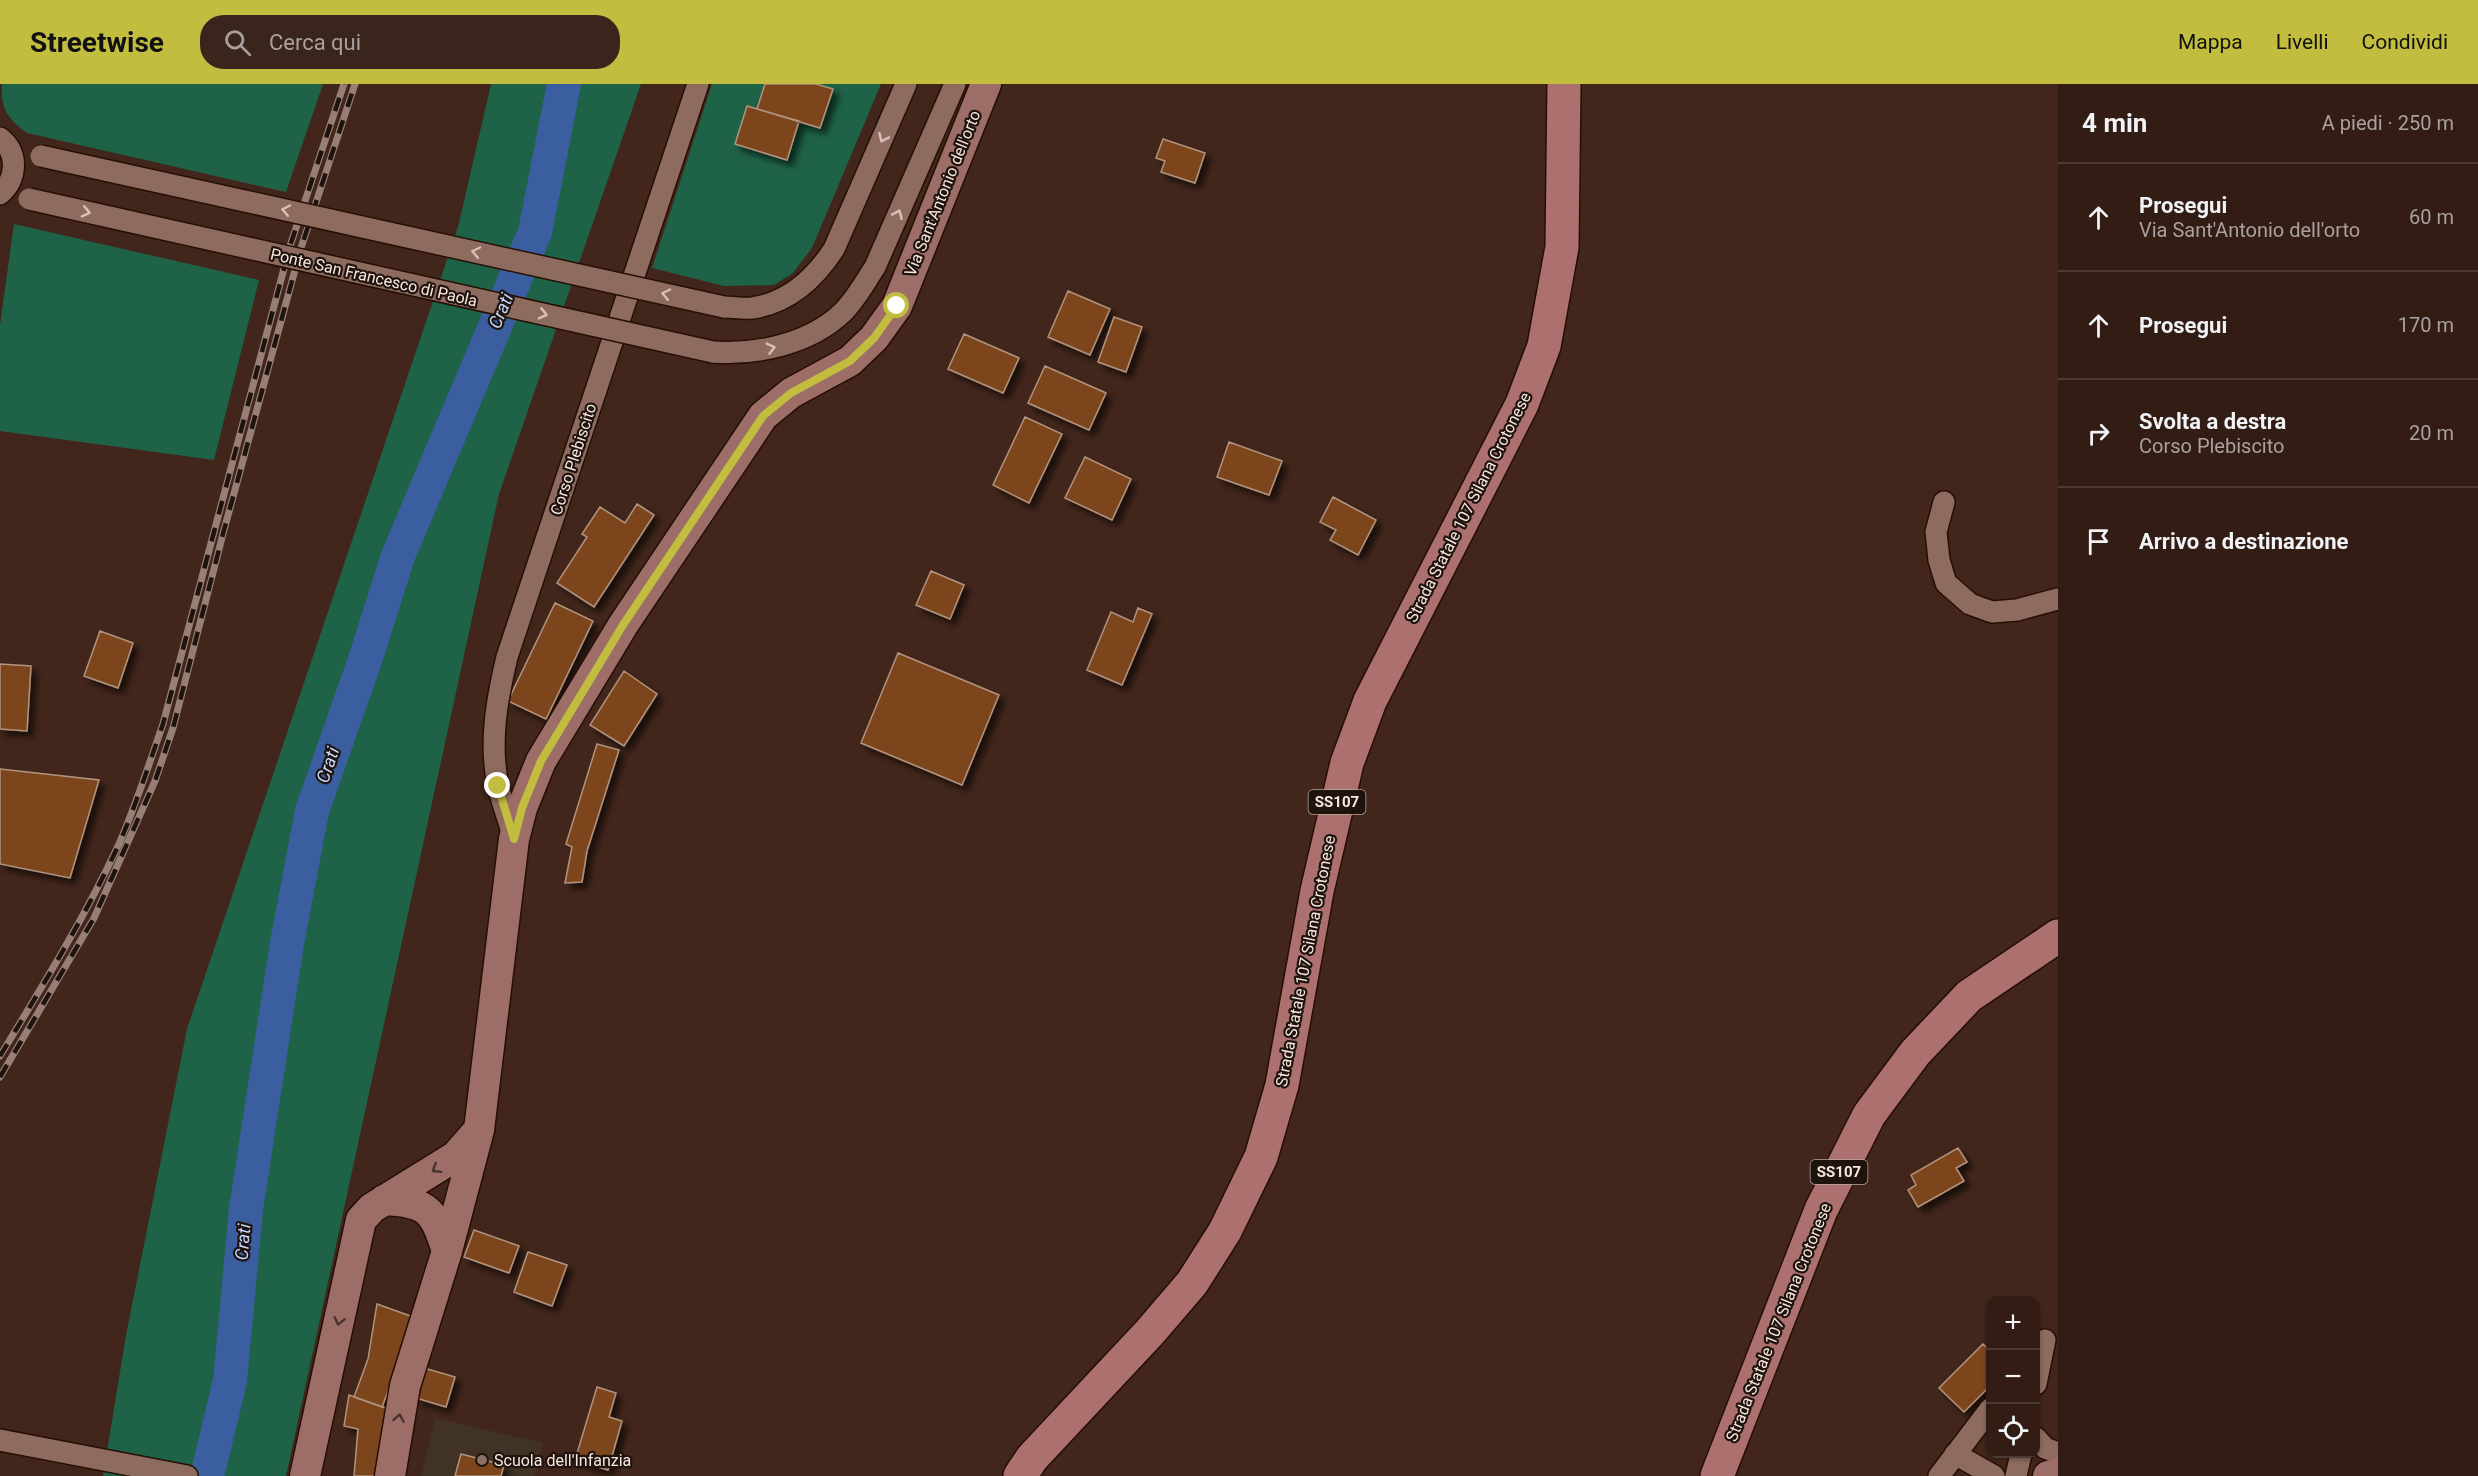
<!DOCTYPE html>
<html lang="it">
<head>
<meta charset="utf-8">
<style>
  :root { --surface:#321c14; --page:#3a251d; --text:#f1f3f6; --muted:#a8a1a0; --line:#4d3a34; --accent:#c2bd3f }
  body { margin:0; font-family:Roboto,sans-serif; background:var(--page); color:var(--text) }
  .controls { position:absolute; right:18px; bottom:18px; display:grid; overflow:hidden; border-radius:12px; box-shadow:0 2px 4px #0004 }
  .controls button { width:54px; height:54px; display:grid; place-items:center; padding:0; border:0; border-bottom:2px solid var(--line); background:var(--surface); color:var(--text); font:30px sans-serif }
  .stop { position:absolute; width:18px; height:18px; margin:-14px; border:4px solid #c2bd3f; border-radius:50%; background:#fff }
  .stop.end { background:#c2bd3f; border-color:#fff; box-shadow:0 2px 6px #0008 }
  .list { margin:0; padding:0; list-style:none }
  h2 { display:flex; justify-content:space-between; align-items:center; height:78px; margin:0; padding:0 24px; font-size:26px }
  h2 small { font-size:20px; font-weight:400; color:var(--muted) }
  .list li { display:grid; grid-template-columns:39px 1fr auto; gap:18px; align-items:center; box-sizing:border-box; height:108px; padding:0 24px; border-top:2px solid var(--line) }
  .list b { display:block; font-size:22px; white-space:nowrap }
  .list p { margin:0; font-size:20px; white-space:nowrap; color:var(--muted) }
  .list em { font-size:20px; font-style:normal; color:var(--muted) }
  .icon { flex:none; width:33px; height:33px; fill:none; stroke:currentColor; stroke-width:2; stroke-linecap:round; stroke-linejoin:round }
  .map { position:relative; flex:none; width:2058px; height:1392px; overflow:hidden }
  header { display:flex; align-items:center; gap:36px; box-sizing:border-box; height:84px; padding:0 30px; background:var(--accent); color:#111 }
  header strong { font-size:28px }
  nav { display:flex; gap:33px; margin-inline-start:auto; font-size:21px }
  .search { width:420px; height:54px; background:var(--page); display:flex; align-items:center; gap:15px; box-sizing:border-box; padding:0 21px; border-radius:24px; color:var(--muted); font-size:22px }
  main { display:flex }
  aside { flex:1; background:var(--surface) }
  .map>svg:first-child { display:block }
  .education { fill:#403325 }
  .green { fill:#1e6247 }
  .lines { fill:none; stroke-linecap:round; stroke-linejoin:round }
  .river { stroke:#3b5ea1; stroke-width:34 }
  .building { fill:#7b451a; stroke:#b1937f; stroke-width:1.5; filter:url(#shadow) }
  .street-casing { stroke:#270e05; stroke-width:24 }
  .secondary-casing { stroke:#270e05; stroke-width:33 }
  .primary-casing { stroke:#270e05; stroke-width:36 }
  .street { stroke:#8d6c5f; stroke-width:21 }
  .secondary { stroke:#9c6e67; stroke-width:30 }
  .primary { stroke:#ac706f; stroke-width:33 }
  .rail-casing { stroke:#977f76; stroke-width:7 }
  .rail { stroke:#1f130e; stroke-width:4.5; stroke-dasharray:14; stroke-linecap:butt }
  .street-bridge-casing { stroke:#270e05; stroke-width:24; stroke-linecap:butt }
  .street-bridge { stroke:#8d6c5f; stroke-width:21 }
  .oneway { stroke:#d9c1b9 }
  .oneway2 { stroke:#4b332d }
  .route { stroke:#c2bd3f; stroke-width:8 }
  .education-dot { fill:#8d6e63; stroke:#1f130e; stroke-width:2 }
  .labels { text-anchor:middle; stroke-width:4.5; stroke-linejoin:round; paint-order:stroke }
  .shield { fill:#1f130e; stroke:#b8a7a0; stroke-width:1.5 }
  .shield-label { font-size:15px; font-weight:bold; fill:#f9e6df }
  .street-label { font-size:16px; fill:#f9e6df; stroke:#1f130e }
  .poi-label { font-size:16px; fill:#f9e6df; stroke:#1f130e; text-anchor:start }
  .water-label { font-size:18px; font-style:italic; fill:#c2d8fe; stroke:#1f130e }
</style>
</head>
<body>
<header>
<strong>Streetwise</strong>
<div class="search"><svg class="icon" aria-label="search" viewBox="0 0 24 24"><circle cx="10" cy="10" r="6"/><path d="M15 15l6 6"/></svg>Cerca qui</div>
<nav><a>Mappa</a><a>Livelli</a><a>Condividi</a></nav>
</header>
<main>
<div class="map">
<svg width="2058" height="1392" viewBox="0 0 2058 1392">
  <defs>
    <filter id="shadow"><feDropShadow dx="5.5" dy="5.5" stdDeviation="3" flood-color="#0009"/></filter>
  </defs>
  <rect width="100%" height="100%" fill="#42261b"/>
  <path class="education" d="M 435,1334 L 543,1359 L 535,1392 L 421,1392 Z"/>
  <path class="green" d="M 2,0 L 323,0 L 286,108 L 27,49 C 8,35 0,25 2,0 Z
    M 491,0 L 641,0 L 499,410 L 286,1392 L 103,1392 L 126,1251 L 187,945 L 458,143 Z
    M 712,0 L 881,0 L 812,164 L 793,189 L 774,201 L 724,202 L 652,184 Z
    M 14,140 L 259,196 L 214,376 L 0,347 L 0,241 Z"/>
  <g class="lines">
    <path class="river" d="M 207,1392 L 230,1297 L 246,1125 L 287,859 L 312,727 L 365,576 L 398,472 L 535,148 L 564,0"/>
  </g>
  <path class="building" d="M 765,0 L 816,0 L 833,5 L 820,44 L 757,25 Z
    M 747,22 L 799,37 L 787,76 L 735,60 Z
    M 1163,55 L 1205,69 L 1195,99 L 1161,88 L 1165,77 L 1156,74 Z
    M 1068,207 L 1110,225 L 1090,271 L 1048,253 Z
    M 1114,233 L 1142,243 L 1126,288 L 1098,278 Z
    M 964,250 L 1019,274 L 1003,309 L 948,285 Z
    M 1045,282 L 1106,309 L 1089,346 L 1028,319 Z
    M 1025,333 L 1062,350 L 1029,419 L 993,401 Z
    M 1229,358 L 1282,377 L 1269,411 L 1217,393 Z
    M 1085,373 L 1131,395 L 1112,436 L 1065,414 Z
    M 1333,413 L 1376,436 L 1358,471 L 1330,456 L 1336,446 L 1320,438 Z
    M 637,420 L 654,431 L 594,523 L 557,499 L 587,453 L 582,450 L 600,423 L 625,439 Z
    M 931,487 L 964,501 L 950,535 L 916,521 Z
    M 555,519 L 593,537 L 546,635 L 508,617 Z
    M 1138,524 L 1152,530 L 1122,601 L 1087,586 L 1111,528 L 1133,538 Z
    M 100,547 L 133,559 L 118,604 L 84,592 Z
    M 898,569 L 999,611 L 962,701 L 861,659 Z
    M 0,580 L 31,582 L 27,647 L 0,645 Z
    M 624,587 L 657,610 L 624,662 L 590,641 Z
    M 597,660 L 619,666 L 587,767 L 582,798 L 565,799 L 572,763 L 566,760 Z
    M 0,685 L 99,696 L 70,794 L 0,780 Z
    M 1958,1064 L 1967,1078 L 1956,1084 L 1964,1097 L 1918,1123 L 1908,1106 L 1916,1101 L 1911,1091 Z
    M 474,1146 L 519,1162 L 509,1189 L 464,1173 Z
    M 528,1168 L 567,1181 L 552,1222 L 514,1208 Z
    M 377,1220 L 416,1234 L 382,1323 L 354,1313 L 368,1275 Z
    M 1983,1260 L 1990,1267 L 1990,1302 L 1964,1328 L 1939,1304 Z
    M 424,1284 L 455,1293 L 446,1323 L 416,1314 Z
    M 597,1303 L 616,1309 L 609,1333 L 622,1337 L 608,1386 L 575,1376 Z
    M 349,1311 L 386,1324 L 378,1392 L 354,1392 L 358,1345 L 344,1342 Z
    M 461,1370 L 504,1381 L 501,1392 L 455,1392 Z"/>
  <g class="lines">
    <g class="street-casing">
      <path id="street" d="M 0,54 C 19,69 17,95 0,110
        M 724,223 C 733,223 743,225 752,224 C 788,219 815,194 834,165 L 906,0
        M 713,268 C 757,271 810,260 843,228 C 856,215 865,198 875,183 L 955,0
        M 1944,418 L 1936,448 L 1939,476 L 1946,499 L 1970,520 L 1992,528 L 2017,526 L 2058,515
        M 514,755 C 509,737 502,719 498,701 C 489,658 497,615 507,573 L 698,0
        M 2036,1300 L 2045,1256
        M 2036,1354 L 2045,1364 L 2058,1369
        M 0,1356 L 187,1392
        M 1955,1370 L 1994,1392
        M 1939,1392 L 1990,1325
        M 2016,1392 L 2021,1370"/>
    </g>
    <g class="secondary-casing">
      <path id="secondary" d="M 384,1116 C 428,1118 434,1126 447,1167
        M 305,1392 L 361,1136 L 372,1124 L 456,1072 L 477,1048
        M 390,1392 L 405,1302 L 447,1167 L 479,1046 L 514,755 L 522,724 L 541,677 L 623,541 L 763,332 L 791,309 L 850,277 L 874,254 L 897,222 L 986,0
        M 2048,1392 L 2058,1389"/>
    </g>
    <g class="primary-casing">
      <path id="primary" d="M 1020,1392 L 1032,1374 L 1150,1248 L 1192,1199 L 1225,1147 L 1261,1073 L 1282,1001 L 1317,807 L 1347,679 L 1370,617 L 1522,320 L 1544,262 L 1562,163 L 1564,0
        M 1717,1392 L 1821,1126 L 1869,1031 L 1915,969 L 1969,912 L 2058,852"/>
    </g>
    <use href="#street" class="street"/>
    <use href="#secondary" class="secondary"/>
    <use href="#primary" class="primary"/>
    <g class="rail-casing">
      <path id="rail" d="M 0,972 C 42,903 85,833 119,760 C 136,721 149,680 163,640 L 290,162 L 344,0
        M 0,993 L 94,834 L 155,697 L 173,644 L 224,446 L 301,164 L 355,0"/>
    </g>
    <use href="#rail" class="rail"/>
    <g class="street-bridge-casing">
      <path id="street-bridge" d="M 41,72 L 724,223
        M 29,115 L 713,268"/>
    </g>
    <use href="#street-bridge" class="street-bridge"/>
  </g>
  <defs><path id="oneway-chevron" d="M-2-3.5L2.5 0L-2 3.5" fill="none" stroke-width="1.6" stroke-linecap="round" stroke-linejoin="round" transform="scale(1.5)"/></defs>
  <g class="oneway">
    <use href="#oneway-chevron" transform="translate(883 54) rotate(114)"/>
    <use href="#oneway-chevron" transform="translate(286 126) rotate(-168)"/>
    <use href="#oneway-chevron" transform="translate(86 128) rotate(13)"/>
    <use href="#oneway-chevron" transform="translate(898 130) rotate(-66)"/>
    <use href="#oneway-chevron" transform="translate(476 168) rotate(-168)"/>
    <use href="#oneway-chevron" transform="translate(666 210) rotate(-168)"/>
    <use href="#oneway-chevron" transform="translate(543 230) rotate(13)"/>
    <use href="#oneway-chevron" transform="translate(771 264) rotate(-15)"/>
  </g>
  <g class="oneway2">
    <use href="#oneway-chevron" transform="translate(436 1085) rotate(148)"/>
    <use href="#oneway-chevron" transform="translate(339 1237) rotate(102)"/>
    <use href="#oneway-chevron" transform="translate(399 1334) rotate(-81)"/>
  </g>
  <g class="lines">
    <path class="route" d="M 498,702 L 514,755 L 522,724 L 541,677 L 623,541 L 763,332 L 791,309 L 850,277 L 874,254 L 897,222"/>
  </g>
  <circle class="education-dot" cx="482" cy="1376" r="6"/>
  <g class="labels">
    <g class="shield">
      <rect x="1308.5" y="706" width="57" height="24" rx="4.5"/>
      <rect x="1810.5" y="1076" width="57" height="24" rx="4.5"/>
    </g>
    <g class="shield-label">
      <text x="1337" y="723">SS107</text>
      <text x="1839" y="1093">SS107</text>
    </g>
    <g class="street-label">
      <text transform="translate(942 109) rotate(-68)" y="6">Via Sant'Antonio dell'orto</text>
      <text transform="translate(374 193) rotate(13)" y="6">Ponte San Francesco di Paola</text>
      <text transform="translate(573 375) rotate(-72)" y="6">Corso Plebiscito</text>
      <text transform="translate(1468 423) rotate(-63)" y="6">Strada Statale 107 Silana Crotonese</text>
      <text transform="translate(1305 877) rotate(-79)" y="6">Strada Statale 107 Silana Crotonese</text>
      <text transform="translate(1778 1238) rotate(-68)" y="6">Strada Statale 107 Silana Crotonese</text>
    </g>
    <g class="poi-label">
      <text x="494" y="1382">Scuola dell'Infanzia</text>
    </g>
    <g class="water-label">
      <text transform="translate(501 227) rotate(-67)" y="6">Crati</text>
      <text transform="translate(328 681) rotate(-71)" y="6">Crati</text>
      <text transform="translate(243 1158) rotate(-85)" y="6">Crati</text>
    </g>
  </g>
</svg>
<div class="controls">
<button>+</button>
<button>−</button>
<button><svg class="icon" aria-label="locate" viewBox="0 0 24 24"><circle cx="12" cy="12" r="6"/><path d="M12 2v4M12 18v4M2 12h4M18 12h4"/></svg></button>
</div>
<div class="stop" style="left:897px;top:222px"></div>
<div class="stop end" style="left:498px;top:702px"></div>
</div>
<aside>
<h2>4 min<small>A piedi · 250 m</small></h2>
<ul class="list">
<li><svg class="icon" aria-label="ahead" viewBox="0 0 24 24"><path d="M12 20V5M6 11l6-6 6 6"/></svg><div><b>Prosegui</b><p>Via Sant'Antonio dell'orto</p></div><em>60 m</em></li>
<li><svg class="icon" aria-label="ahead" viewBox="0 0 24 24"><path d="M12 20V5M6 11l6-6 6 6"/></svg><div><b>Prosegui</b></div><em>170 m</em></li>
<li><svg class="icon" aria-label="right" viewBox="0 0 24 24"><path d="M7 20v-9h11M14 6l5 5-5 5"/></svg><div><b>Svolta a destra</b><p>Corso Plebiscito</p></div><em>20 m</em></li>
<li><svg class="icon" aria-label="arrive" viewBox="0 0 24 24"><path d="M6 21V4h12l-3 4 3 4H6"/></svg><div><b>Arrivo a destinazione</b></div></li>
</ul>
</aside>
</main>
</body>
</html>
